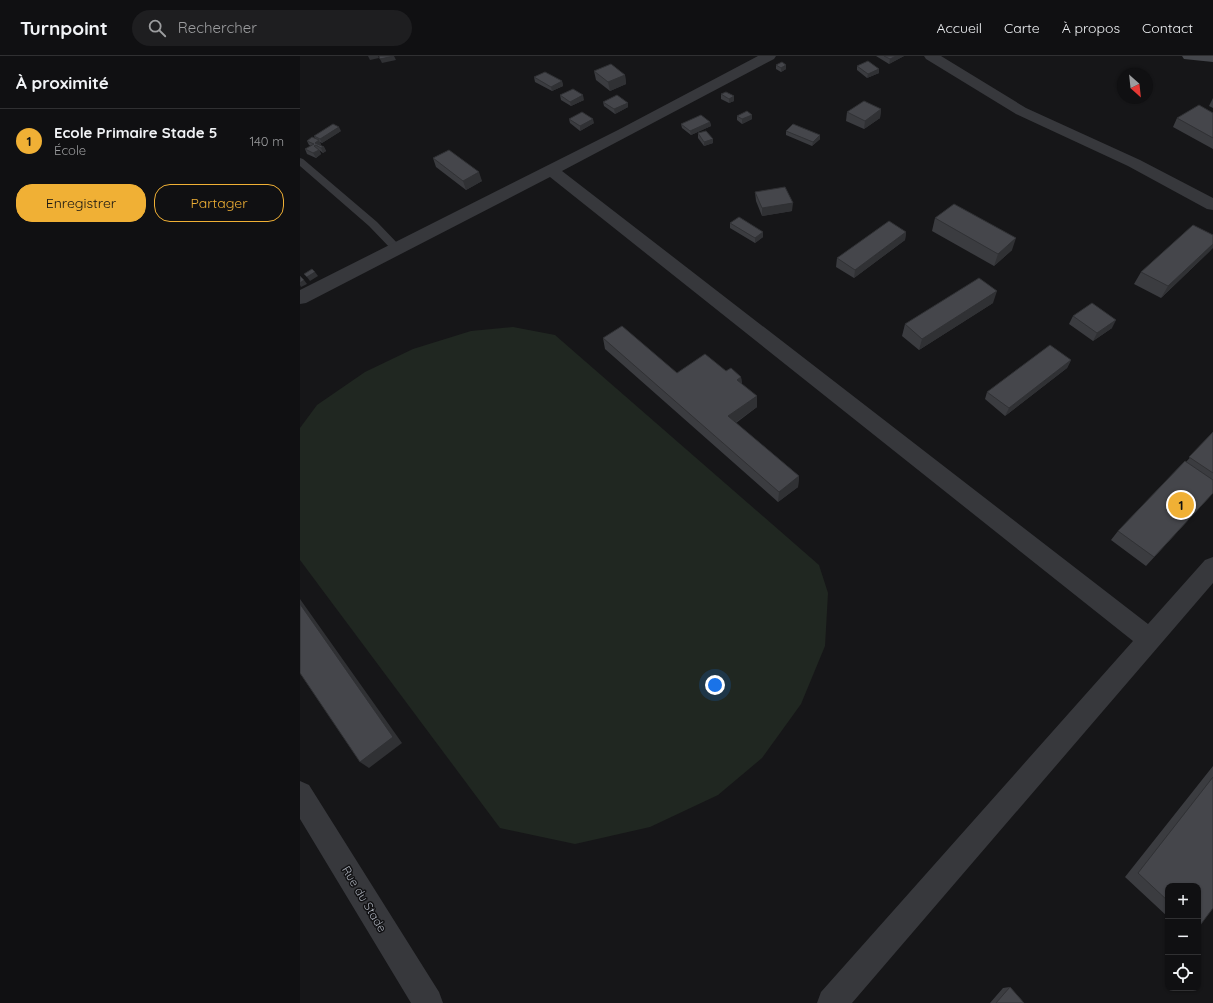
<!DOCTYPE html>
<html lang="fr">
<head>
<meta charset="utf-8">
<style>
  :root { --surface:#101012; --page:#1e1e20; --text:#f1f3f6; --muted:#9c9d9f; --line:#303032; --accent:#f0b035 }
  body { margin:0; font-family:Quicksand,sans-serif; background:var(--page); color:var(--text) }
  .controls { position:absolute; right:12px; bottom:12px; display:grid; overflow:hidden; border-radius:8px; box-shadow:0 1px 3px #0004 }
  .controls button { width:36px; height:36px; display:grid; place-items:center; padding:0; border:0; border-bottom:1px solid var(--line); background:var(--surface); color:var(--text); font:20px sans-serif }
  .compass { position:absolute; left:817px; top:12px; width:36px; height:36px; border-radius:50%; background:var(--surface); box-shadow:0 1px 3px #0004; rotate:153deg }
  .you { position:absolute; left:415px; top:629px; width:14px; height:14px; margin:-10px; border:3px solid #fff; border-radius:50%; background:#1a73e8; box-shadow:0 0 0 6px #1a73e833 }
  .badge { display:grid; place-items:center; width:26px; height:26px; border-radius:50%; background:var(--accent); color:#111; font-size:13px; font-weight:700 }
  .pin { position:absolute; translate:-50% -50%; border:2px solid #fff; box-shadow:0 1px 4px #0006 }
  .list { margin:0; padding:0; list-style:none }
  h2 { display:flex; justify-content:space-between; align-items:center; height:52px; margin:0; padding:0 16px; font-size:17px }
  h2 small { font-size:13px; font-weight:400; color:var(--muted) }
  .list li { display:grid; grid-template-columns:26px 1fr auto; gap:12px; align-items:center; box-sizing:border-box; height:64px; padding:0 16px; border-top:1px solid var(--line) }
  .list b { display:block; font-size:15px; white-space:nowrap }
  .list p { margin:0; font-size:13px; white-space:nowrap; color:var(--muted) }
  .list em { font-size:13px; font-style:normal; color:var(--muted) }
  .actions { display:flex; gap:8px; padding:12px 16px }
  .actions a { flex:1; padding:9px 0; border:1px solid var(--accent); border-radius:16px; text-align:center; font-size:14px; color:var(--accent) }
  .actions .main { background:var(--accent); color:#111 }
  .icon { flex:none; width:22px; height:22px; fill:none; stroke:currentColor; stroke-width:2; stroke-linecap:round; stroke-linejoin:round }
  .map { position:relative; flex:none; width:913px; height:947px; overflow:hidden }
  header { display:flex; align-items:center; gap:24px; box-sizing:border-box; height:56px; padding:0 20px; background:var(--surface); border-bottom:1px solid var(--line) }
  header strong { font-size:19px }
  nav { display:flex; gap:22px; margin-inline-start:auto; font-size:14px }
  .search { width:280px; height:36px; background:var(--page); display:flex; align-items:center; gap:10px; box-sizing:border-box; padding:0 14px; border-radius:22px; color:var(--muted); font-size:15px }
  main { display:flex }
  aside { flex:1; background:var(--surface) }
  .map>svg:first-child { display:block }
  .green { fill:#202721 }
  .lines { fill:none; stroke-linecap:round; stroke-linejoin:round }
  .lane { fill:#37383c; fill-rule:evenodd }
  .street { fill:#37383c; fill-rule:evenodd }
  .secondary { fill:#45474c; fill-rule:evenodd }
  .wall { fill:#3b3c40 }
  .shaded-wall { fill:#303134 }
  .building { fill:#45464b; stroke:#303134 }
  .labels { text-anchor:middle; stroke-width:3; stroke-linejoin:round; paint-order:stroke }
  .near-street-label { font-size:12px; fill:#a8adb7; stroke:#111113 }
</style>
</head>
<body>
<header>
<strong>Turnpoint</strong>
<div class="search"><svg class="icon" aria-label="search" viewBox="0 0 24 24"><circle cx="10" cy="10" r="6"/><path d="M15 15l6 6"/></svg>Rechercher</div>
<nav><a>Accueil</a><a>Carte</a><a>À propos</a><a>Contact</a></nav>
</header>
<main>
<aside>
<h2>À proximité<small></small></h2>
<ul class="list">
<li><span class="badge">1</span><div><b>Ecole Primaire Stade 5</b><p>École</p></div><em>140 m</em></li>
</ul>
<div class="actions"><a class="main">Enregistrer</a><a>Partager</a></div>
</aside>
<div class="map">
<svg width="913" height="947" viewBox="0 0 913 947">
  <rect width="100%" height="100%" fill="#161618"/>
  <path class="green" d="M 213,271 L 255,279 L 519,509 L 528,537 L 525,590 L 501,648 L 462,702 L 418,739 L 350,771 L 275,788 L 200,772 L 0,504 L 0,372 L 17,349 L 65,316 L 113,293 L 171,275 Z"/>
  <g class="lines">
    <path class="lane" d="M 0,102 L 3,103 L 77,166 L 101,191 L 102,193 L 101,195 L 93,195 L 69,170 L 0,110 Z"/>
    <path class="street" d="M 458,0 L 476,0 L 474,3 L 262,115 L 848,568 L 905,504 L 913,501 L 913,527 L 552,947 L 517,947 L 521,936 L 833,585 L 250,121 L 6,247 L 0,248 L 0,234 L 318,74 Z
      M 624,0 L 641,0 L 726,52 L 840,104 L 913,142 L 913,154 L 907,153 L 828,110 L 716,58 L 626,3 Z
      M 0,725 L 9,729 L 139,936 L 143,947 L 111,947 L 0,763 Z"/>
    <path class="secondary" d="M 882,0 L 913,0 L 913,6 L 884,3 Z"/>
  </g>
  <path class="wall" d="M 576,0 L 604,0 L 589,8 Z
    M 476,9 L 486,13 L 481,16 L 476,13 Z
    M 557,10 L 579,17 L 567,22 L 557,14 Z
    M 294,15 L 325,19 L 326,28 L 310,35 L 296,24 Z
    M 234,21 L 262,25 L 263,30 L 252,35 L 235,26 Z
    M 421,38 L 434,40 L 434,45 L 429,47 L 421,43 Z
    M 260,39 L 284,44 L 271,50 L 261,44 Z
    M 913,42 L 913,52 L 909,50 Z
    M 303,46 L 328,51 L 315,58 L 304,50 Z
    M 581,53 L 580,62 L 564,73 L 546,65 L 547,56 Z
    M 913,57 L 913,93 L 873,71 L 877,62 Z
    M 452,59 L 452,63 L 442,68 L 437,64 L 437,60 Z
    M 269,63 L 294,67 L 280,75 L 270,67 Z
    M 410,66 L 411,70 L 391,79 L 382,72 L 381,68 Z
    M 41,75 L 22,87 L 20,86 L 21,89 L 20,89 L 24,91 L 26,95 L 23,97 L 19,94 L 21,98 L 16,102 L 7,98 L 5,93 L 11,90 L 9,89 L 7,85 L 15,83 L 14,80 Z
    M 486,75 L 520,83 L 512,90 L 486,79 Z
    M 398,77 L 413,83 L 413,87 L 404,90 L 398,82 Z
    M 133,102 L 182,125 L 166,134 L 136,111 Z
    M 455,136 L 492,155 L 462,160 L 456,145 Z
    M 635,162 L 712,194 L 694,210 L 632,175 Z
    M 430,167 L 463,176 L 463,181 L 455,187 L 430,172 Z
    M 606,176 L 605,184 L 554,222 L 536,211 L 537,202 Z
    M 911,194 L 861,242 L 834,228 L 841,216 Z
    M 693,247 L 619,294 L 602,280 L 605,268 Z
    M 773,260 L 812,272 L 793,285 L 769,268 Z
    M 303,282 L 377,317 L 426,315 L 441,321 L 442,328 L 457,351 L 436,367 L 499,420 L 498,431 L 478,446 L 305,293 Z
    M 771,304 L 767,312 L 705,360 L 685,343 L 687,336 Z
    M 913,376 L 913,437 L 846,510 L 811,484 L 818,475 L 886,406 Z
    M 913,710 L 913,852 L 868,830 L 868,861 L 825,821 Z
    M 710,931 L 724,947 L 690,947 L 703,932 Z"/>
  <path class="shaded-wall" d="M 68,0 L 78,0 L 79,2 L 70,4 Z
    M 94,0 L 96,4 L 82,7 L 80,3 Z
    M 596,0 L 604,0 L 589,8 L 590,3 Z
    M 486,9 L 486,13 L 481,16 L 481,12 Z
    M 579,13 L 579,17 L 567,22 L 568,18 Z
    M 325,19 L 326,28 L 310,35 L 308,26 Z
    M 262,25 L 263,30 L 252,35 L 251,31 Z
    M 283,39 L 284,44 L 271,50 L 270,46 Z
    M 434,40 L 434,45 L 429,47 L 429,43 Z
    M 328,47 L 328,51 L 315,58 L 314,53 Z
    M 581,53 L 580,62 L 564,73 L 565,65 Z
    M 452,59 L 452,63 L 442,68 L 442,63 Z
    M 293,63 L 294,67 L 280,75 L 280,70 Z
    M 410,66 L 411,70 L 391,79 L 390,75 Z
    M 39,71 L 41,75 L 22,87 L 20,83 Z
    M 520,79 L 520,83 L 512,90 L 513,86 Z
    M 413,83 L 413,87 L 404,90 L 404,86 Z
    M 19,84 L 21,89 L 18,91 L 15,87 Z
    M 24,91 L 26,95 L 23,97 L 21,92 Z
    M 19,94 L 21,98 L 16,102 L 13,97 Z
    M 179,116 L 182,125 L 166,134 L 163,125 Z
    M 493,147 L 492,155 L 462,160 L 462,152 Z
    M 463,176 L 463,181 L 455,187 L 455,182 Z
    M 606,176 L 605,184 L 554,222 L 555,214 Z
    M 716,182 L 712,194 L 694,210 L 698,198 Z
    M 913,188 L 913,192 L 911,194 L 861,242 L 868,230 Z
    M 15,216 L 18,220 L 10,225 L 7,221 Z
    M 4,224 L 7,228 L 1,231 L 0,229 L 0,227 Z
    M 697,235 L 693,247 L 619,294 L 622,283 Z
    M 816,264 L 812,272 L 793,285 L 797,277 Z
    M 771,304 L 767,312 L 705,360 L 709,352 Z
    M 441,321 L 442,332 L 437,324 Z
    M 457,340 L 457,351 L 429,371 L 428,360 Z
    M 499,420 L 498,431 L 478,446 L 479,436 Z
    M 0,543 L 102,687 L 69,712 L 60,706 L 0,548 Z"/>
  <path class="building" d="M 79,0 L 94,0 L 80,3 Z
    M 584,0 L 596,0 L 590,3 Z
    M 568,5 L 579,13 L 568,18 L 557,10 Z
    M 482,6 L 486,9 L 481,12 L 476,9 Z
    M 311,8 L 325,19 L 308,26 L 294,15 Z
    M 245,16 L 262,25 L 251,31 L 234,21 Z
    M 273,33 L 283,39 L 270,46 L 260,39 Z
    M 426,36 L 434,40 L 429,43 L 421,38 Z
    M 317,39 L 328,47 L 314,53 L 303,46 Z
    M 564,45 L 581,53 L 565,65 L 547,56 Z
    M 899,49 L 913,57 L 913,82 L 877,62 Z
    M 447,55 L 452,59 L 442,63 L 437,60 Z
    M 282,56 L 293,63 L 280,70 L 269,63 Z
    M 401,59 L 410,66 L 390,75 L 381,68 Z
    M 33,68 L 39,71 L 20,83 L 14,80 Z
    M 493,68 L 520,79 L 513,86 L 486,75 Z
    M 406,75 L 413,83 L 404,86 L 398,77 Z
    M 12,81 L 19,84 L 15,87 L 24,91 L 21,92 L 16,89 L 14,90 L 19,94 L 13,97 L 5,93 L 14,88 L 7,85 Z
    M 149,94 L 179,116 L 163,125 L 133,102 Z
    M 485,131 L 493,147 L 462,152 L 455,136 Z
    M 654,148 L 716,182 L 698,198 L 635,162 Z
    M 439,161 L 463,176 L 455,182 L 430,167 Z
    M 589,165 L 606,176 L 555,214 L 537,202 Z
    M 893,169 L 913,179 L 913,188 L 868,230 L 841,216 Z
    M 12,213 L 15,216 L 7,221 L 4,218 Z
    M 0,220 L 4,224 L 0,227 Z
    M 679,222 L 697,235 L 622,283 L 605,268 Z
    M 792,247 L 816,264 L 797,277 L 773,260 Z
    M 322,270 L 377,317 L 405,298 L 426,315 L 431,312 L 441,321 L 437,324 L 457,340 L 428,360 L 499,420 L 479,436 L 303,282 Z
    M 750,289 L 771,304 L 709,352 L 687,336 Z
    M 913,376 L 913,417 L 889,401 Z
    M 885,405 L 913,424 L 913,437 L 854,501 L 818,475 Z
    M 0,548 L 93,681 L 60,706 L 0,617 Z
    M 913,721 L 913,852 L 898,872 L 898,830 L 868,830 L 868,845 L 838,817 Z
    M 710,931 L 724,947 L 696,947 Z"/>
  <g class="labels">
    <g class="near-street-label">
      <text transform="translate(64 843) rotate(59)" y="4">Rue du Stade</text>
    </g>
  </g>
</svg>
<div class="controls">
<button>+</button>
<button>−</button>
<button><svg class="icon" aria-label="locate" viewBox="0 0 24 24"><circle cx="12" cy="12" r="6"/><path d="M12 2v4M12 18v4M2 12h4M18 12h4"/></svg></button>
</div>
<svg class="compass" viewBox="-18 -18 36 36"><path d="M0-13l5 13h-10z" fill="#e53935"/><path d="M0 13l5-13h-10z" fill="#9c9d9f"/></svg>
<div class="you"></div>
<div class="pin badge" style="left:881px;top:449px">1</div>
</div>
</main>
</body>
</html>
